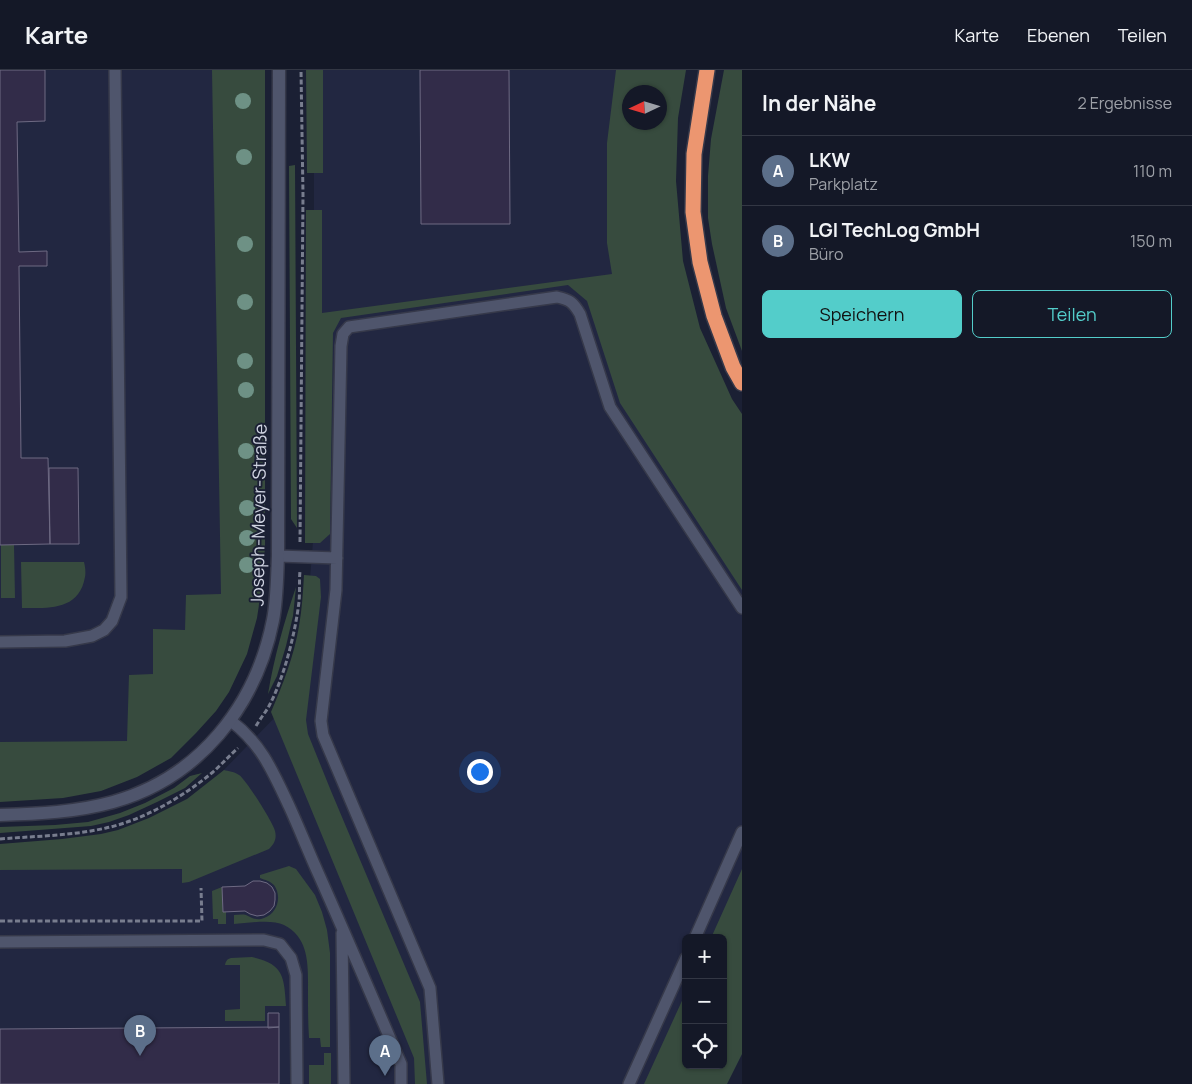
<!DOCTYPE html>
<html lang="de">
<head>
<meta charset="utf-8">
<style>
  :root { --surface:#141827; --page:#1d212f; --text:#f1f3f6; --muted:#9da0a7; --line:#333744; --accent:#53cdca }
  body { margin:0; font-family:Manrope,sans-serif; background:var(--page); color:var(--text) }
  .controls { position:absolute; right:15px; bottom:15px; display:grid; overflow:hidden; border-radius:8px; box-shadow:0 1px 4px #0004 }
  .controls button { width:45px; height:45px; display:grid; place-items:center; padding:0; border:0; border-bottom:1px solid var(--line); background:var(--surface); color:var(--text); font:25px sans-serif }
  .compass { position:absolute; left:622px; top:15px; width:45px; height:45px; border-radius:50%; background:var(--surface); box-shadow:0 1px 4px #0004; rotate:266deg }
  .you { position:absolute; left:479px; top:701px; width:18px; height:18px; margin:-12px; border:4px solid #fff; border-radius:50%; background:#1a73e8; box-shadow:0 0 0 8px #1a73e833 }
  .badge { display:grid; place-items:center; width:32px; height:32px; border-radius:50%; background:var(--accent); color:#fff; font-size:16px; font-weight:700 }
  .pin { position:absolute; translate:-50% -41px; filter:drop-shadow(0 1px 2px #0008) }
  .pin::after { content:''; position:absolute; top:26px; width:18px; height:15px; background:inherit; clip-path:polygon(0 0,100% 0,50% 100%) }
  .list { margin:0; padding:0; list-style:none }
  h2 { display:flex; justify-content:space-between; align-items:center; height:65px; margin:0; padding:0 20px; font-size:21px }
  h2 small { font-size:16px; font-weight:400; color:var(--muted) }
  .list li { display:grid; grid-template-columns:32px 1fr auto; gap:15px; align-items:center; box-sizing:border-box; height:70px; padding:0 20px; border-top:1px solid var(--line) }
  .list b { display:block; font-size:19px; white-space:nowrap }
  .list p { margin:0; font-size:16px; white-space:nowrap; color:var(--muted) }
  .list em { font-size:16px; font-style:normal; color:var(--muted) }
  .actions { display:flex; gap:10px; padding:15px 20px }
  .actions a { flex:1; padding:11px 0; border:1px solid var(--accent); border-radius:8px; text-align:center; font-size:18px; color:var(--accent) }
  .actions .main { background:var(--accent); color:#111 }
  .icon { flex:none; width:28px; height:28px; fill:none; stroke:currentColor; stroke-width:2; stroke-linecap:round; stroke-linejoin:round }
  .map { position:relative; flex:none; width:742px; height:1014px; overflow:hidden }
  header { display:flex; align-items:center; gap:30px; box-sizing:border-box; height:70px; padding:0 25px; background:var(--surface); border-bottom:1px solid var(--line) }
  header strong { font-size:24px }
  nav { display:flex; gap:28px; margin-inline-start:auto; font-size:18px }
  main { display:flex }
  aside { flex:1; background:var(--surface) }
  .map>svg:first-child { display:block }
  .built { fill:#222741; fill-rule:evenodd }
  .green { fill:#374b3e; fill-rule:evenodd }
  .building { fill:#322c49; stroke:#6e6a83 }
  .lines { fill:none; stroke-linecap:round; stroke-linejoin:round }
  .lane-casing { stroke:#36394a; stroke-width:14 }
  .street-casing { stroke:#36394a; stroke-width:15 }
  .highway-casing { stroke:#36394a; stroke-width:18 }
  .path { stroke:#787d8e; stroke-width:3; stroke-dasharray:5 2.5; stroke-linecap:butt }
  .lane { stroke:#4f556c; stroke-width:11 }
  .street { stroke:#4f556c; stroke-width:12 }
  .highway { stroke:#ec9670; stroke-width:15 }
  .tree { fill:#6e9185 }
  .labels { text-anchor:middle; stroke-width:4; stroke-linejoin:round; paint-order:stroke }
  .street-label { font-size:18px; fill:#ced2e0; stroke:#1b2034 }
</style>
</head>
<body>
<header>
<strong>Karte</strong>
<nav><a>Karte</a><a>Ebenen</a><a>Teilen</a></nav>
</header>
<main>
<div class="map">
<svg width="742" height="1014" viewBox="0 0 742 1014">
  <rect width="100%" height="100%" fill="#1b2034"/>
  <path class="built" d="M 0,0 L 234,0 L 234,530 L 132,680 L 0,700 Z
    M 314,0 L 671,0 L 670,196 L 742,364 L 742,984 L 727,1014 L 0,1014 L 0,781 L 82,780 L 185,740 L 282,640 L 306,558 L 314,459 ZM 630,22 L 660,22 L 660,52 L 630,52 ZM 686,868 L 723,868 L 723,995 L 686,995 Z"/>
  <path class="green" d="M 212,0 L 265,0 L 265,477 L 262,515 L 257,548 L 247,584 L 229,622 L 216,641 L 196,663 L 171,688 L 137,707 L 101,721 L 63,728 L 0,732 L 0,672 L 127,671 L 129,605 L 153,604 L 153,559 L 185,560 L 186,525 L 221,524 Z
    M 306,0 L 323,0 L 323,103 L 307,103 Z
    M 616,0 L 686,0 L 678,48 L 676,111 L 683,191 L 700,258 L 732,329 L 742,344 L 742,520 L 620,333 L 587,231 L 568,215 L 341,248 L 333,263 L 330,464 L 320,473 L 305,473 L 306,140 L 322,140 L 322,243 L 612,204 L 607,173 L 607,73 ZM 630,22 L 660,22 L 660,52 L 630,52 Z
    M 724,0 L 742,0 L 742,281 L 726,238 L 712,174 L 708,148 L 708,106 L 711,69 Z
    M 295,95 L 297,458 L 291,449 L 289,96 Z
    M 1,475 L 14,475 L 15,528 L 1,528 Z
    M 21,492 L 84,492 C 85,496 86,502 85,507 C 79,541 48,538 22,538 Z
    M 304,505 L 316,506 L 320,509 L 321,527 L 306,650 L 308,664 L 331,721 L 420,932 L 427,1014 L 415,1014 L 414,988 L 271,642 C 283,614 294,586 299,556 C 302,539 303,522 304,505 Z
    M 296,517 L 293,546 L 286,576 L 277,606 L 268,624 C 274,588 284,552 296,517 Z
    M 224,700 C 228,701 235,702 239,705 C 245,708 274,754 275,761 C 277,769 274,774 269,779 L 189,812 L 182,813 L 182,799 L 0,800 L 0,774 L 62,769 L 101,764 L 118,760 L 149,748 L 187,729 Z
    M 202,703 L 185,718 L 157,732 L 129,745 L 109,752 L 91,756 L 0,763 L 0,757 L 55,755 L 88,752 L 120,743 L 145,733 L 174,718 L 190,706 Z
    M 289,796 L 296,799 L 315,825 L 322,842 L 327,860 L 330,883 L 330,977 L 321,977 L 320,968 L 309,968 C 308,953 308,938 308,922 C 308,897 310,868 284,855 C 272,849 248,853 234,854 L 234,845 C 238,845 242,844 246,845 C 252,848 257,851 264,848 C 278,843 282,826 274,815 C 270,811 265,810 260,808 L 260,805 Z
    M 742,799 L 742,984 L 727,1014 L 644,1014 L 686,922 L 686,995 L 723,995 L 723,868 L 711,868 Z
    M 222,817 L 223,841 L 226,842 L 226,854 L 218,854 L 218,849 L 213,849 L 212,821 Z
    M 252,887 C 284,894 284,907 286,936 L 265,936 L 265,951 L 225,951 L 225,940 L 240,939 L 240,895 L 225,895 C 226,891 227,889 231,888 Z
    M 324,983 L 331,983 L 331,1014 L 309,1014 L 309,995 L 324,995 Z"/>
  <path class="building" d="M 0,0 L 45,0 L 45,51 L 17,52 L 19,182 L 47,181 L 47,196 L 19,196 L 21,388 L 48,388 L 50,474 L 0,475 Z
    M 420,0 L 509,0 L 510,154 L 421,154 Z
    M 49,398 L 78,398 L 79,474 L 50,474 Z
    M 253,811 L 260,811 L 267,813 L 272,817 L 275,823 L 275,830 L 274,836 L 270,841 L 264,845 L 257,846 L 250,844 L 245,841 L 223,842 L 222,817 L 245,816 Z
    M 268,943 L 279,943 L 279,957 L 268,958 Z
    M 279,957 L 279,1014 L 0,1014 L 0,959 Z"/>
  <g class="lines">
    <g class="lane-casing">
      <path id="lane" d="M 278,486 L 337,488
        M 0,572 L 65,571 L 92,566 L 104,560 L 112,551 L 121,527 L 115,0
        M 231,651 C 262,674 274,704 290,738 C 300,760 309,783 319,805 C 347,868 374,931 401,994 L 401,1014
        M 342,863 L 344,1014
        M 695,868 L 742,762
        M 0,872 L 264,870 L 280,874 L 291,888 L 296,905 L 297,1014
        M 438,1014 L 430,918 L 323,665 L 321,651 L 336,520 L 341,276 L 343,264 L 349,257 L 557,227 C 570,230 573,232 580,244 L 610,337 L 742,538
        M 629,1014 L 686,888"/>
    </g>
    <g class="street-casing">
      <path id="street" d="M 0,745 C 38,744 77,742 113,732 C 199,708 256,636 273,550 C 277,530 277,507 278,486 L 279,0"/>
    </g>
    <g class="highway-casing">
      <path id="highway" d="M 707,0 L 694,84 L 693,142 L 700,192 L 714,246 L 733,297 L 742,313"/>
    </g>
    <path class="path" d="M 300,472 L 303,125 L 301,0
      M 256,656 C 260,649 265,643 269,636 C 284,608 295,564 299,532 C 300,521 299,511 300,501
      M 0,769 C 35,766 71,766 106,758 C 144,750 184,726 213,702 C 222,694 229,686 238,678
      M 0,851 L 202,851 L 201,818"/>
    <use href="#lane" class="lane"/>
    <use href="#street" class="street"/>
    <use href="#highway" class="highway"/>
  </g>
  <g class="tree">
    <circle cx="243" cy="31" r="8"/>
    <circle cx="244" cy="87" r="8"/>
    <circle cx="245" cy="174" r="8"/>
    <circle cx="245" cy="232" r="8"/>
    <circle cx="245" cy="291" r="8"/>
    <circle cx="246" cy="320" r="8"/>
    <circle cx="246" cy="381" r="8"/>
    <circle cx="247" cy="438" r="8"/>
    <circle cx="247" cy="468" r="8"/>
    <circle cx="247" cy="495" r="8"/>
  </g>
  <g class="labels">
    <g class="street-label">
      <text transform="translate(259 445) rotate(-89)" y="6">Joseph-Meyer-Straße</text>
    </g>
  </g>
</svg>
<div class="controls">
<button>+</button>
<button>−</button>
<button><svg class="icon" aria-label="locate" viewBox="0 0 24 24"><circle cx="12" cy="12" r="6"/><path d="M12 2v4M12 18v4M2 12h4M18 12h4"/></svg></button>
</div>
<svg class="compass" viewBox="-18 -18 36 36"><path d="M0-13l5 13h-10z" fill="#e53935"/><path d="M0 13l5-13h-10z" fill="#9da0a7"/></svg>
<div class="you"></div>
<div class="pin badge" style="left:385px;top:1006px;background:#5c6f8a">A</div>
<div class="pin badge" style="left:140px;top:986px;background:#5c6f8a">B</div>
</div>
<aside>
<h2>In der Nähe<small>2 Ergebnisse</small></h2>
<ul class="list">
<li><span class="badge" style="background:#5c6f8a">A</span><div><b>LKW</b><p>Parkplatz</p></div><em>110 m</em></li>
<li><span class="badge" style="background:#5c6f8a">B</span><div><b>LGI TechLog GmbH</b><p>Büro</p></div><em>150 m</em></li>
</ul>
<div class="actions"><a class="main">Speichern</a><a>Teilen</a></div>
</aside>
</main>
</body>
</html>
